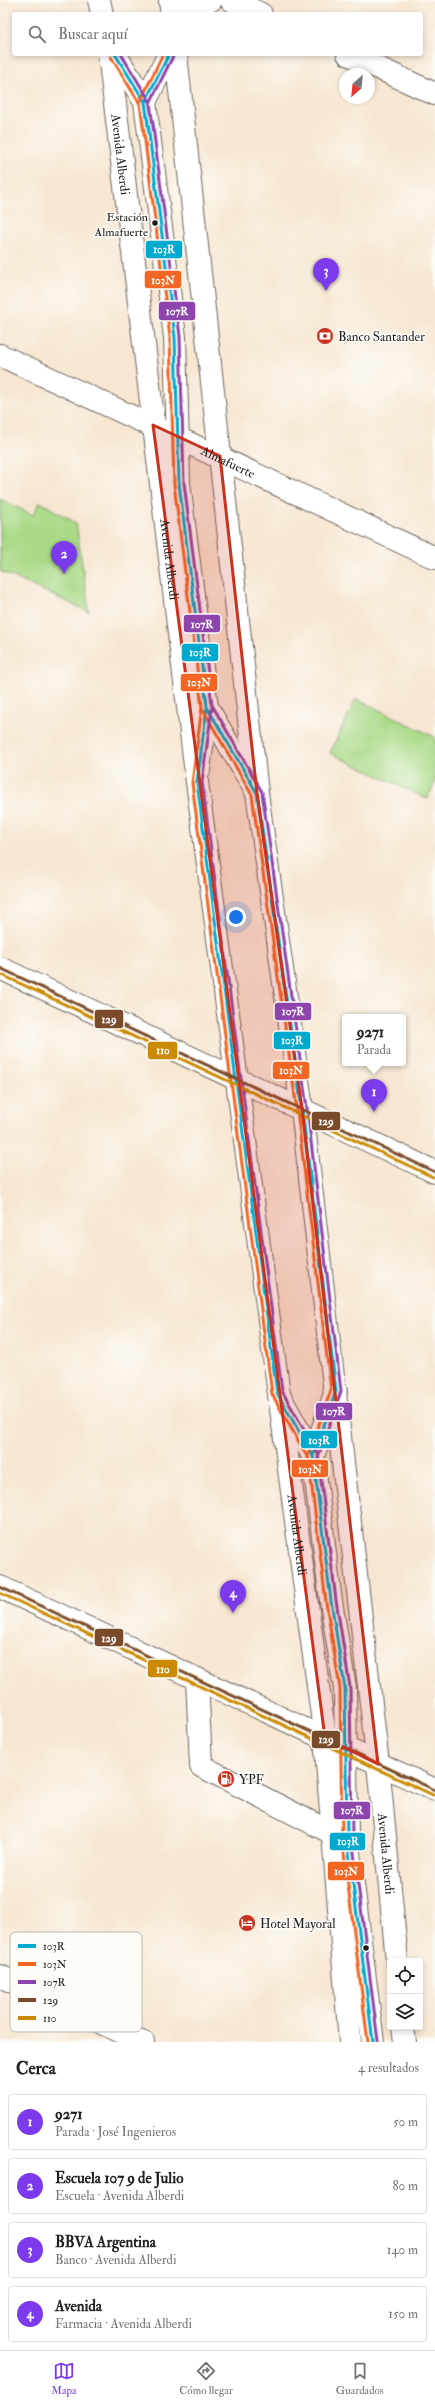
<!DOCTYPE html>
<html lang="es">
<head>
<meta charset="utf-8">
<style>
  :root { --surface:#fff; --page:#f6f6f6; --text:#202124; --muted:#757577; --line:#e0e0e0; --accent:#7c3aed }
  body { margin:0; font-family:"IM FELL Double Pica",serif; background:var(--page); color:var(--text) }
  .controls { position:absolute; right:12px; bottom:12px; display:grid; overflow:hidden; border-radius:4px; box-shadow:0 2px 6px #0003 }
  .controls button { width:36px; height:36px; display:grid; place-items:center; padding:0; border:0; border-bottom:1px solid var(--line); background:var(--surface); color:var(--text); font:20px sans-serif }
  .compass { position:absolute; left:339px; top:68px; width:36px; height:36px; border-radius:50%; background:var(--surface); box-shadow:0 2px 6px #0003; rotate:207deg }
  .you { position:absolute; left:236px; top:917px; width:14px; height:14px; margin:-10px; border:3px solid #fff; border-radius:50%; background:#1a73e8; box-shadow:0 0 0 6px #1a73e833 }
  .badge { display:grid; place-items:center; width:26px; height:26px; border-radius:50%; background:var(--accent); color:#fff; font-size:13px; font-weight:700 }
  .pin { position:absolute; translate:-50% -33px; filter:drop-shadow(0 1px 2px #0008) }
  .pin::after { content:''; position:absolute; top:21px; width:14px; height:12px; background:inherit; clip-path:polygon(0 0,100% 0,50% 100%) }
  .popup { position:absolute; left:342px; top:1014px; width:64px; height:52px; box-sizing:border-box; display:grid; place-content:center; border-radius:4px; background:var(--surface); filter:drop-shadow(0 1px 3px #0005); font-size:13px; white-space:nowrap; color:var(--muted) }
  .popup b { font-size:15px; color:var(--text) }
  .popup::after { content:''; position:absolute; left:50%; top:100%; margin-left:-8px; border:8px solid transparent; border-top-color:var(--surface) }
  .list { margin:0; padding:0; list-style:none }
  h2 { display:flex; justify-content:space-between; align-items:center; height:52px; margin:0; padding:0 16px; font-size:17px }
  h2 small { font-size:13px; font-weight:400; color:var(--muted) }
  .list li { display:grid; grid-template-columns:26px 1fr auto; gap:12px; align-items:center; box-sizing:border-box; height:56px; margin:0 8px 8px; padding:0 8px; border:1px solid var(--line); border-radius:4px }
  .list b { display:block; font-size:15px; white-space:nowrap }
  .list p { margin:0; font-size:13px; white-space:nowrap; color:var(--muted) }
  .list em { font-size:13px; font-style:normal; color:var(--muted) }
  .icon { flex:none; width:22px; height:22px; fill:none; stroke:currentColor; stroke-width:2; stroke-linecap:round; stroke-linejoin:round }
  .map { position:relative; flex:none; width:435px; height:2042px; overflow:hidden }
  .search { position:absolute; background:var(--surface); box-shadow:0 2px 6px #0003; left:12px; right:12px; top:12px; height:44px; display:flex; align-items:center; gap:10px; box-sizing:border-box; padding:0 14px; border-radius:4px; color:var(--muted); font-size:15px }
  .sheet { height:308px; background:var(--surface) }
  nav { display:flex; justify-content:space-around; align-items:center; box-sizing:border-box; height:56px; border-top:1px solid var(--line); background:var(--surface); font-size:11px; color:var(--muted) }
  nav a { display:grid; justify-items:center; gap:2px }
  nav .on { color:var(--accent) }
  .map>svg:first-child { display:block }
  .green { fill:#aada88; stroke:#637b52 }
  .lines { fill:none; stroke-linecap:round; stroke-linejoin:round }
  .minor-casing { stroke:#69635b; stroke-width:24 }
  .major-casing { stroke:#69635b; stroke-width:24 }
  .minor { stroke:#fff; stroke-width:22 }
  .major { stroke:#fff; stroke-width:22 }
  .bus-1-casing { stroke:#fdfcf7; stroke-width:6 }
  .bus-2-casing { stroke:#fdfcf7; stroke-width:6 }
  .bus-3-casing { stroke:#fdfcf7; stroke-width:6 }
  .bus-4-casing { stroke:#fdfcf7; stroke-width:6 }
  .bus-5-casing { stroke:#fdfcf7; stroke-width:6 }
  .bus-1 { stroke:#00a9ce; stroke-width:3 }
  .bus-2 { stroke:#f26522; stroke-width:3 }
  .bus-3 { stroke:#8e44ad; stroke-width:3 }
  .bus-4 { stroke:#7a4b2a; stroke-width:3 }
  .bus-5 { stroke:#cb8a06; stroke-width:3 }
  .marked { fill:#c8321e; fill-opacity:0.2; stroke:#c8321e; stroke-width:3; stroke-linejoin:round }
  .bus-dot { fill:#1c1c1c; stroke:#fdfcf7; stroke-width:1.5 }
  .labels { text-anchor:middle; stroke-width:3; stroke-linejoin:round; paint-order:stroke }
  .bus-label { font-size:12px; fill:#1c1c1c; stroke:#fdfcf7; text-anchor:end }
  .street-label { font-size:13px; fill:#1c1c1c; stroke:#fdfcf7 }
  .poi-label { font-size:13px; fill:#1c1c1c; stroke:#fdfcf7; text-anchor:start }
  .key { fill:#fdfcf7; stroke:#bab9b5; stroke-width:1 }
  .key-label { font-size:11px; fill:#1c1c1c }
  .line-badge { stroke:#fdfcf7; stroke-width:1.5 }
  .badge-label { font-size:11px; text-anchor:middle; font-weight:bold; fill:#fff }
</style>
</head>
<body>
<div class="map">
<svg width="435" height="2042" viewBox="0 0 435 2042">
  <rect width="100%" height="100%" fill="#fdfcf7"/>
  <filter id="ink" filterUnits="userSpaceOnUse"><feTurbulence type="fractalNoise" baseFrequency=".025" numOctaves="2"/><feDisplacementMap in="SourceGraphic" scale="8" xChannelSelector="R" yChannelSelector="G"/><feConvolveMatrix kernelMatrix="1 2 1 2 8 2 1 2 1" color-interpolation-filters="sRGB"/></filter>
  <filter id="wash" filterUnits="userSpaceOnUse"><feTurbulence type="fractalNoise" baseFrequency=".012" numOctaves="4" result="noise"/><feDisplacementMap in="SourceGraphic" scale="16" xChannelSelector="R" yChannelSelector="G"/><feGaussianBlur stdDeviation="0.9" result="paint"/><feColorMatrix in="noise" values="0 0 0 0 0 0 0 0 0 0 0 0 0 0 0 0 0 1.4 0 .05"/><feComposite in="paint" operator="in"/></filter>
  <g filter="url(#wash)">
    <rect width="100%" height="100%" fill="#f7e6d1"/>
    <path class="green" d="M 0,499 L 33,515 L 40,502 L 76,523 L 89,612 L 0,571 Z
      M 356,699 L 435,737 L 435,783 L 427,799 L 330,753 Z"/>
  </g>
  <g filter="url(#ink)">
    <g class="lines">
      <g class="minor-casing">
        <g id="minor">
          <path d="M 231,0 L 261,14"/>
          <path d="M 170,3 L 211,0"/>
          <path d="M 115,54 L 145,102 L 175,337 L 179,483 L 207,707 L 199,770"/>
          <path d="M 348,54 L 435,94"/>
          <path d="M 145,102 L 169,54"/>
          <path id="s1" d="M 0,355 L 435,558"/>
          <path d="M 207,707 L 257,793"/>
          <path d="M 0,968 L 435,1172"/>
          <path d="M 279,1395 L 313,1456 L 331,1601 L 345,1688 L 347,1837 L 373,2042"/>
          <path d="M 313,1456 L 336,1391"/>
          <path d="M 0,1587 L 435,1790"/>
          <path d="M 197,1679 L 201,1766 L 332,1833"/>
          <path d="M 0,1976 L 143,2042"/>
        </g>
      </g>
      <g class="major-casing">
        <g id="major">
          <path d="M 99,0 L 102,14"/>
          <path d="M 170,0 L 172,14"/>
          <path id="s2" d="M 109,54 L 197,782 L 325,1738 L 350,2042"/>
          <path id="s3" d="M 176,54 L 257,793 L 302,1109 L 378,1764 L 397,1961"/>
          <path d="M 403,2027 L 405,2042"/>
        </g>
      </g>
      <use href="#minor" class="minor"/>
      <use href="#major" class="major"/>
      <g class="bus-1-casing">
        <path id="bus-1" d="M 115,54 L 145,102 L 149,131
          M 169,54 L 145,102 L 175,337 L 179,483 L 207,707 L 257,793 L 302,1109 L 336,1391 L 313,1456 L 331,1601 L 345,1688 L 347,1837 L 373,2042
          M 206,696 L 207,707 L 197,782 L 277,1393 L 313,1456 L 316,1478"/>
      </g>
      <g class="bus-2-casing">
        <path id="bus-2" d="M 163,54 L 140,102 L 170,337 L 174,484 L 202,708 L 252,795 L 297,1110 L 331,1390 L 308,1456 L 326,1602 L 340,1688 L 342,1838 L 368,2042
          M 111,57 L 140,104 L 144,132
          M 201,696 L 202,707 L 192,783 L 272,1394 L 308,1458 L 311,1479"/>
      </g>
      <g class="bus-3-casing">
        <path id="bus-3" d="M 121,54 L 149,100 L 154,130
          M 173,56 L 150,103 L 180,336 L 184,483 L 212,705 L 262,792 L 307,1108 L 341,1391 L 318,1457 L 336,1600 L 350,1687 L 352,1837 L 378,2041
          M 211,696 L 212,708 L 202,782 L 282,1391 L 318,1454 L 321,1477"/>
      </g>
      <g class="bus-4-casing">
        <path id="bus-4" d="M 0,968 L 435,1172
          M 0,1587 L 435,1790"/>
      </g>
      <g class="bus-5-casing">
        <path id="bus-5" d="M 0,974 L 433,1177
          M 0,1593 L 433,1795"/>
      </g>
      <use href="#bus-1" class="bus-1"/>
      <use href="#bus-2" class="bus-2"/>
      <use href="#bus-3" class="bus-3"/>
      <use href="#bus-4" class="bus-4"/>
      <use href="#bus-5" class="bus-5"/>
    </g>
  </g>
  <path class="marked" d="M 153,425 L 220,456 L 257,793 L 302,1109 L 378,1764 L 325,1738 Z"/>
  <defs>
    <g id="bank-disc" transform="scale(0.9)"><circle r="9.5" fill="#c8321e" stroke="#fdfcf7"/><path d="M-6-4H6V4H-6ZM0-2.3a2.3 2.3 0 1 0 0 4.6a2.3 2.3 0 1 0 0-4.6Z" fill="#fff"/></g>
    <g id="fuel-disc" transform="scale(0.9)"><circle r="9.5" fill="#c8321e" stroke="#fdfcf7"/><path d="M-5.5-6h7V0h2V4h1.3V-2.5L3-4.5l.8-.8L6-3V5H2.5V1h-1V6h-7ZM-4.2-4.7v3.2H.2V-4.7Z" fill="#fff"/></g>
    <g id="hotel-disc" transform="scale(0.9)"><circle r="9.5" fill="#c8321e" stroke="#fdfcf7"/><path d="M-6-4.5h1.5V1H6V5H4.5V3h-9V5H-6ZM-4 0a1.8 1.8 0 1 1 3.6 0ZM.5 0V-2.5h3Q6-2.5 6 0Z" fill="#fff"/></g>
  </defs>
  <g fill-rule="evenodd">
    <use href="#bank-disc" x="325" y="336"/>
    <use href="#fuel-disc" x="226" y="1779"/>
    <use href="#hotel-disc" x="247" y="1923"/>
  </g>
  <g class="bus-dot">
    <circle cx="155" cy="223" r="3.5"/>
    <circle cx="366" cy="1948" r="3.5"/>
  </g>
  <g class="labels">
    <g class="bus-label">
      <text x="148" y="221">Estación<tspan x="148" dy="15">Almafuerte</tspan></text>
    </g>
    <g class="street-label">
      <text dy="5" stroke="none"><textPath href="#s2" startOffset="101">Avenida Alberdi</textPath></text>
      <text dy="5" stroke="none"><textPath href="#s1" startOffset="252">Almafuerte</textPath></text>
      <text dy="5" stroke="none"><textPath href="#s2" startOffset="509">Avenida Alberdi</textPath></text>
      <text dy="5" stroke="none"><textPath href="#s2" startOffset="1493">Avenida Alberdi</textPath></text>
      <text dy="5" stroke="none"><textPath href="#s3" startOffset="1812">Avenida Alberdi</textPath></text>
    </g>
    <g class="poi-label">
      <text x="338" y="341">Banco Santander</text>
      <text x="239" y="1784">YPF</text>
      <text x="260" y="1928">Hotel Mayoral</text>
    </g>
  </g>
  <rect x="10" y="1932" width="132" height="100" rx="6" class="key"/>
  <rect x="18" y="1944" width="18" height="4" fill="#00a9ce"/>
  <rect x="18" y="1962" width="18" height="4" fill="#f26522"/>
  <rect x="18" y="1980" width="18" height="4" fill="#8e44ad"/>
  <rect x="18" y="1998" width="18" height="4" fill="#7a4b2a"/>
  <rect x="18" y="2016" width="18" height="4" fill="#cb8a06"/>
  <g class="key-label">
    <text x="43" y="1950">103R</text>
    <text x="43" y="1968">103N</text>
    <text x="43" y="1986">107R</text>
    <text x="43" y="2004">129</text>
    <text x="43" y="2022">110</text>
  </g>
  <g class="line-badge">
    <rect x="145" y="240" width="38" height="19" rx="4" fill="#00a9ce"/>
    <rect x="144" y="270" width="38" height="19" rx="4" fill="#f26522"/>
    <rect x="158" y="301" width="38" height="20" rx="4" fill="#8e44ad"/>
    <rect x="183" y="614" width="38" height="19" rx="4" fill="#8e44ad"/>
    <rect x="181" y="643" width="38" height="19" rx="4" fill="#00a9ce"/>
    <rect x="180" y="673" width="38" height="19" rx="4" fill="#f26522"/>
    <rect x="274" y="1002" width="38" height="19" rx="4" fill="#8e44ad"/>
    <rect x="94" y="1009" width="30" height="20" rx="4" fill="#7a4b2a"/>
    <rect x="273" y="1031" width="38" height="19" rx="4" fill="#00a9ce"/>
    <rect x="147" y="1041" width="31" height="19" rx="4" fill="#cb8a06"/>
    <rect x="272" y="1061" width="38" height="19" rx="4" fill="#f26522"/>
    <rect x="311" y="1111" width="30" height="20" rx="4" fill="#7a4b2a"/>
    <rect x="315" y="1402" width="38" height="19" rx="4" fill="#8e44ad"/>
    <rect x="300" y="1430" width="38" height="19" rx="4" fill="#00a9ce"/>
    <rect x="291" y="1459" width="38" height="19" rx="4" fill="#f26522"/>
    <rect x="94" y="1628" width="30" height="19" rx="4" fill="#7a4b2a"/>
    <rect x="147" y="1659" width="31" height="19" rx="4" fill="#cb8a06"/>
    <rect x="311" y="1730" width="30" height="19" rx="4" fill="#7a4b2a"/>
    <rect x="333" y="1801" width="38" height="19" rx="4" fill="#8e44ad"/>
    <rect x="329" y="1832" width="37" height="19" rx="4" fill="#00a9ce"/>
    <rect x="327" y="1861" width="38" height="20" rx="4" fill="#f26522"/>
  </g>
  <g class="badge-label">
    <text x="164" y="253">103R</text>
    <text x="163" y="284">103N</text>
    <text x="177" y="315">107R</text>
    <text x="202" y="628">107R</text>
    <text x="200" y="656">103R</text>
    <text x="199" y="686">103N</text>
    <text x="293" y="1015">107R</text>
    <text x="109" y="1023">129</text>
    <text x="292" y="1044">103R</text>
    <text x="163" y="1054">110</text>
    <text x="291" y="1074">103N</text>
    <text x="326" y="1125">129</text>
    <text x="334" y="1415">107R</text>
    <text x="319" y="1444">103R</text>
    <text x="310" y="1473">103N</text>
    <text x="109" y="1642">129</text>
    <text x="163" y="1673">110</text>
    <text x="326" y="1743">129</text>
    <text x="352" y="1814">107R</text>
    <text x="348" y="1845">103R</text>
    <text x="346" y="1875">103N</text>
  </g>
</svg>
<div class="controls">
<button><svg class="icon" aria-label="locate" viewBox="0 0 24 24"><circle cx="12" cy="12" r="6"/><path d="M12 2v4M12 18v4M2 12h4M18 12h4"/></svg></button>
<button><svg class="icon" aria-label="layers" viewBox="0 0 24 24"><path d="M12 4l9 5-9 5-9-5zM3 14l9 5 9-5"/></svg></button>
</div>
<svg class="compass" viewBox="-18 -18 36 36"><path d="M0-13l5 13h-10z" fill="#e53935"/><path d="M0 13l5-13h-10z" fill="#757577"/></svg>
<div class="you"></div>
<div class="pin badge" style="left:374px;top:1112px">1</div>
<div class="popup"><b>9271</b>Parada</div>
<div class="pin badge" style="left:64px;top:574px">2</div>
<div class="pin badge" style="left:326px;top:291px">3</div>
<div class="pin badge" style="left:233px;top:1613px">4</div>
<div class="search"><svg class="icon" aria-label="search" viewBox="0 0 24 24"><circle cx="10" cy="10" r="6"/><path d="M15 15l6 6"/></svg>Buscar aquí</div>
</div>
<section class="sheet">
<h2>Cerca<small>4 resultados</small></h2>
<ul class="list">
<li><span class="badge">1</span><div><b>9271</b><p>Parada · José Ingenieros</p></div><em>50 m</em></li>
<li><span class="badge">2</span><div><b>Escuela 107 9 de Julio</b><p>Escuela · Avenida Alberdi</p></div><em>80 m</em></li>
<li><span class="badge">3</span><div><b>BBVA Argentina</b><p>Banco · Avenida Alberdi</p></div><em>140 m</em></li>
<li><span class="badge">4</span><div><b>Avenida</b><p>Farmacia · Avenida Alberdi</p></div><em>150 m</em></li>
</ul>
</section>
<nav>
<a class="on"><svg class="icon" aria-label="map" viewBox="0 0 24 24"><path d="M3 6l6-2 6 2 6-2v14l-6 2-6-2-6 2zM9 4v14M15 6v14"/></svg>Mapa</a>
<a><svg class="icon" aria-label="directions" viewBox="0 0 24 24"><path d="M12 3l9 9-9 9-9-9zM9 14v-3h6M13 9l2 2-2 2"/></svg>Cómo llegar</a>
<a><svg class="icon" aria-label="saved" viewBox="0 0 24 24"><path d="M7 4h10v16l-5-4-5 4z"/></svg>Guardados</a>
</nav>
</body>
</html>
